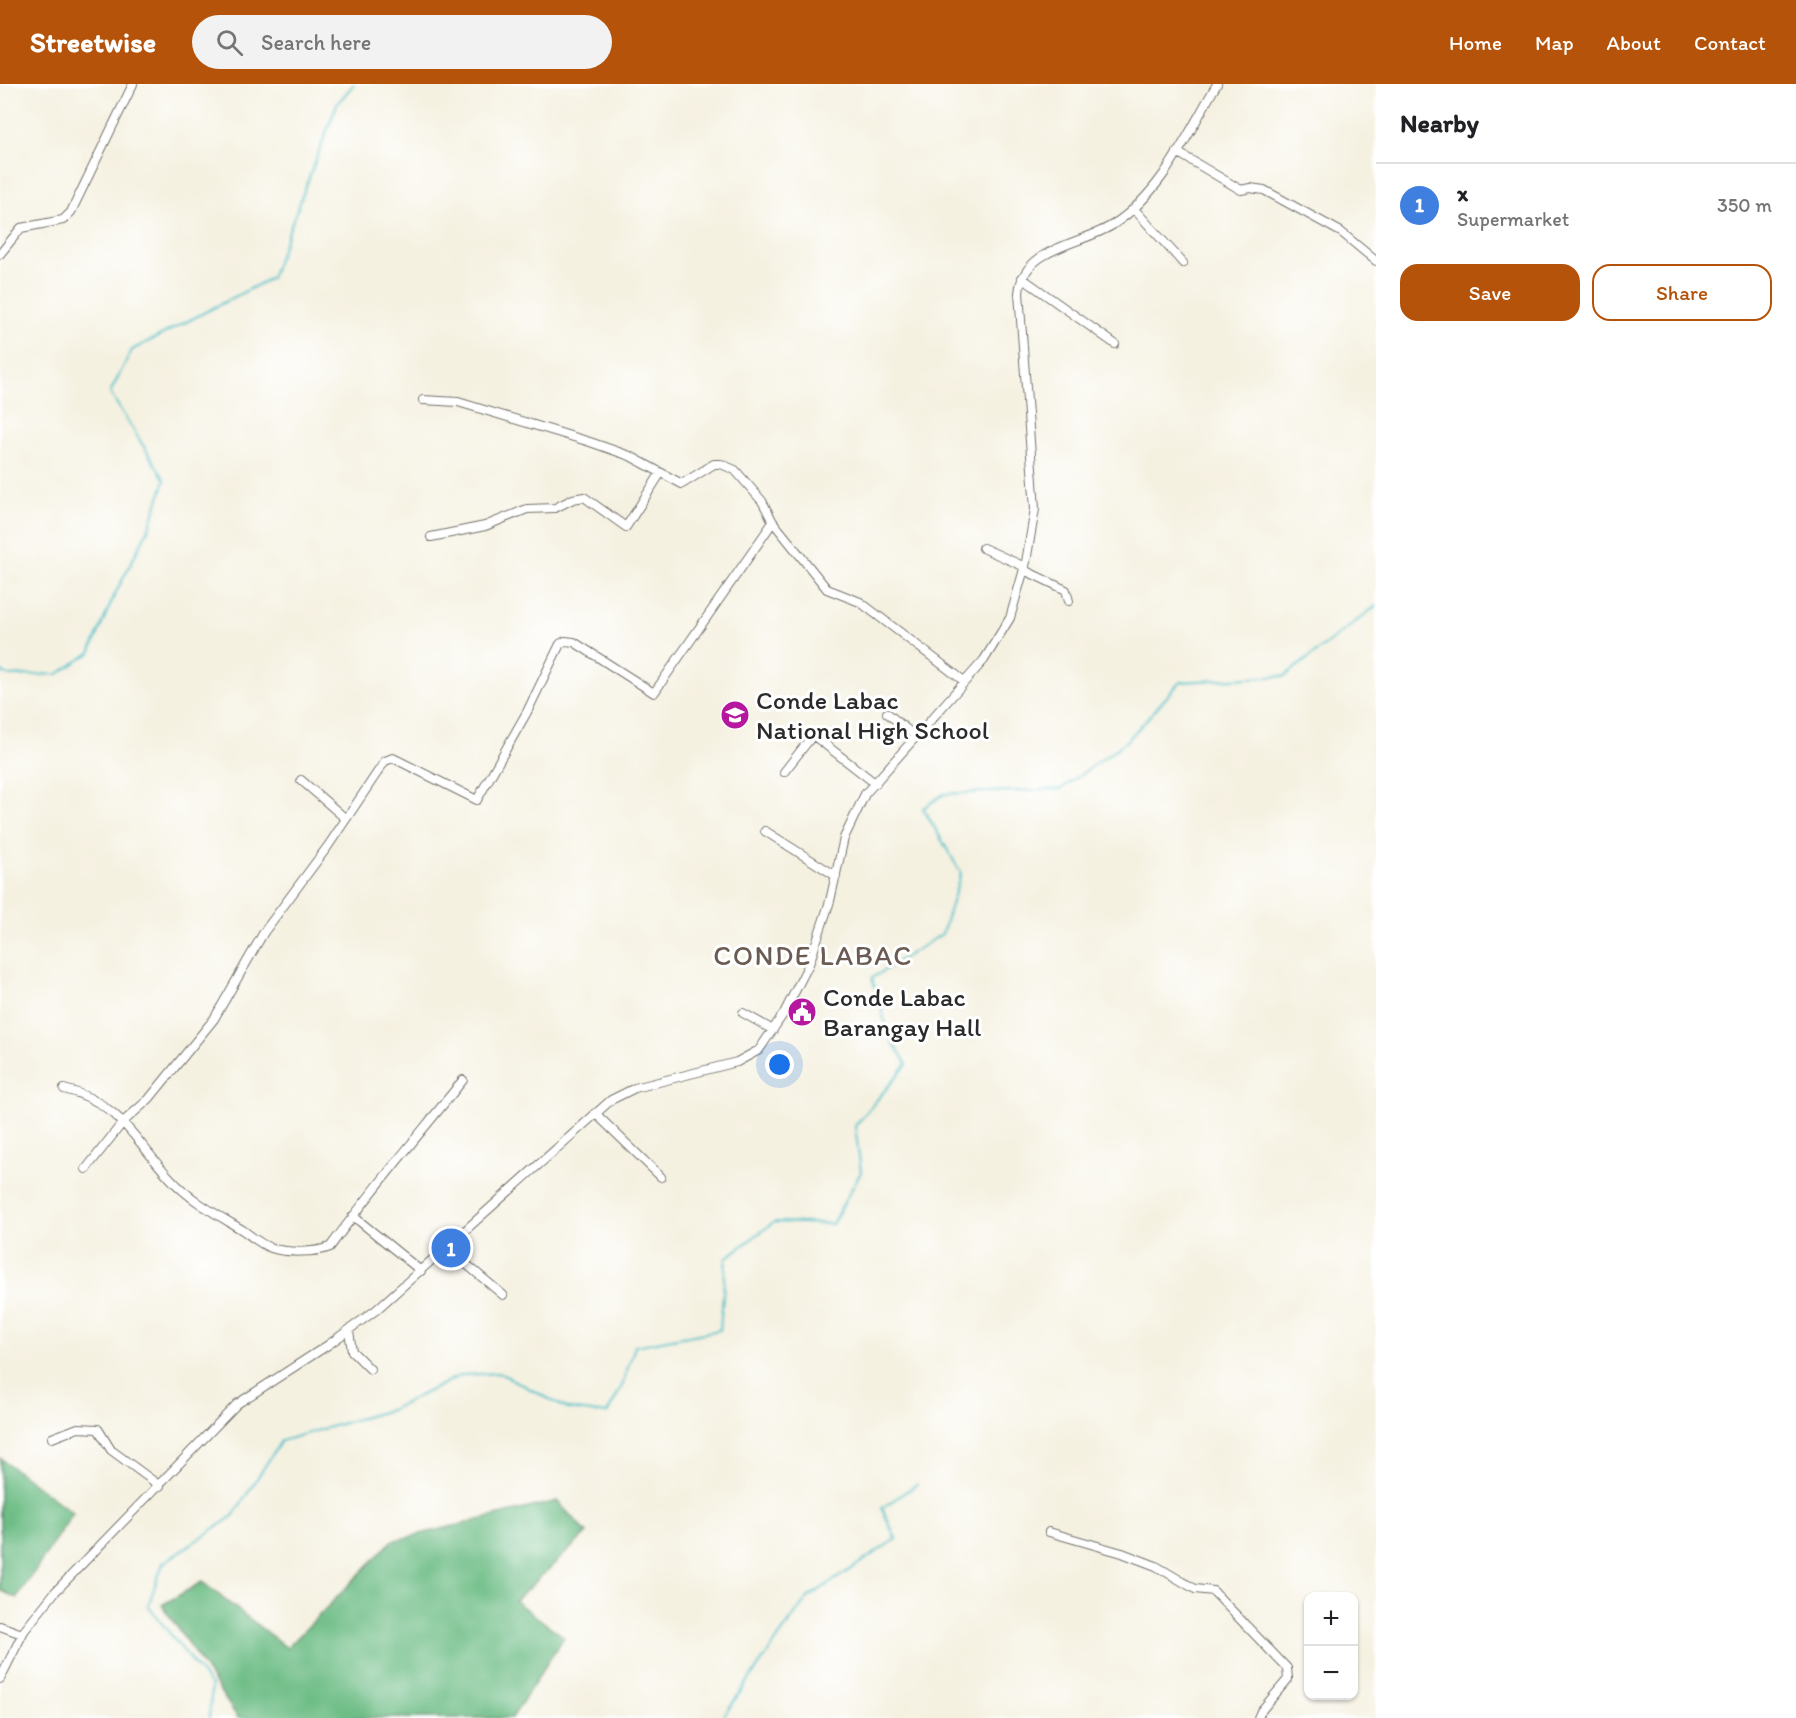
<!DOCTYPE html>
<html lang="en">
<head>
<meta charset="utf-8">
<style>
  :root { --surface:#fff; --page:#f2f2f2; --text:#202124; --muted:#757577; --line:#e0e0e0; --accent:#b45309 }
  body { margin:0; font-family:Itim,sans-serif; background:var(--page); color:var(--text) }
  .controls { position:absolute; right:18px; bottom:18px; display:grid; overflow:hidden; border-radius:12px; box-shadow:0 2px 4px #0004 }
  .controls button { width:54px; height:54px; display:grid; place-items:center; padding:0; border:0; border-bottom:2px solid var(--line); background:var(--surface); color:var(--text); font:30px sans-serif }
  .you { position:absolute; left:780px; top:981px; width:21px; height:21px; margin:-15px; border:4px solid #fff; border-radius:50%; background:#1a73e8; box-shadow:0 0 0 9px #1a73e833 }
  .badge { display:grid; place-items:center; width:39px; height:39px; border-radius:50%; background:var(--accent); color:#fff; font-size:20px; font-weight:700 }
  .pin { position:absolute; translate:-50% -50%; border:3px solid #fff; box-shadow:0 2px 6px #0006 }
  .list { margin:0; padding:0; list-style:none }
  h2 { display:flex; justify-content:space-between; align-items:center; height:78px; margin:0; padding:0 24px; font-size:26px }
  h2 small { font-size:20px; font-weight:400; color:var(--muted) }
  .list li { display:grid; grid-template-columns:39px 1fr auto; gap:18px; align-items:center; box-sizing:border-box; height:84px; padding:0 24px; border-top:2px solid var(--line) }
  .list b { display:block; font-size:22px; white-space:nowrap }
  .list p { margin:0; font-size:20px; white-space:nowrap; color:var(--muted) }
  .list em { font-size:20px; font-style:normal; color:var(--muted) }
  .actions { display:flex; gap:12px; padding:18px 24px }
  .actions a { flex:1; padding:14px 0; border:2px solid var(--accent); border-radius:18px; text-align:center; font-size:21px; color:var(--accent) }
  .actions .main { background:var(--accent); color:#fff }
  .icon { flex:none; width:33px; height:33px; fill:none; stroke:currentColor; stroke-width:2; stroke-linecap:round; stroke-linejoin:round }
  .map { position:relative; flex:none; width:1376px; height:1634px; overflow:hidden }
  header { display:flex; align-items:center; gap:36px; box-sizing:border-box; height:84px; padding:0 30px; background:var(--accent); color:#fff }
  header strong { font-size:28px }
  nav { display:flex; gap:33px; margin-inline-start:auto; font-size:21px }
  .search { width:420px; height:54px; background:var(--page); display:flex; align-items:center; gap:15px; box-sizing:border-box; padding:0 21px; border-radius:33px; color:var(--muted); font-size:22px }
  main { display:flex }
  aside { flex:1; background:var(--surface) }
  .map>svg:first-child { display:block }
  .forest { fill:#6ebd86; stroke:#4c7458; stroke-width:1.5 }
  .lines { fill:none; stroke-linecap:round; stroke-linejoin:round }
  .stream { stroke:#52c0c8; stroke-width:2 }
  .minor-casing { stroke:#72706b; stroke-width:10 }
  .minor { stroke:#fff; stroke-width:8 }
  .labels { text-anchor:middle; stroke-width:6; stroke-linejoin:round; paint-order:stroke }
  .poi-label { font-size:26px; fill:#2b2b2b; stroke:#fff; text-anchor:start }
  .quarter-label { font-size:28px; letter-spacing:1.5px; fill:#6a5c53; stroke:#fff }
</style>
</head>
<body>
<header>
<strong>Streetwise</strong>
<div class="search"><svg class="icon" aria-label="search" viewBox="0 0 24 24"><circle cx="10" cy="10" r="6"/><path d="M15 15l6 6"/></svg>Search here</div>
<nav><a>Home</a><a>Map</a><a>About</a><a>Contact</a></nav>
</header>
<main>
<div class="map">
<svg width="1376" height="1634" viewBox="0 0 1376 1634">
  <rect width="100%" height="100%" fill="#fff"/>
  <filter id="ink" filterUnits="userSpaceOnUse"><feTurbulence type="fractalNoise" baseFrequency=".0167" numOctaves="2"/><feDisplacementMap in="SourceGraphic" scale="12" xChannelSelector="R" yChannelSelector="G"/><feConvolveMatrix kernelMatrix="1 2 1 2 8 2 1 2 1" color-interpolation-filters="sRGB"/></filter>
  <filter id="wash" filterUnits="userSpaceOnUse"><feTurbulence type="fractalNoise" baseFrequency=".008" numOctaves="4" result="noise"/><feDisplacementMap in="SourceGraphic" scale="24" xChannelSelector="R" yChannelSelector="G"/><feGaussianBlur stdDeviation="1.35" result="paint"/><feColorMatrix in="noise" values="0 0 0 0 0 0 0 0 0 0 0 0 0 0 0 0 0 1.4 0 .05"/><feComposite in="paint" operator="in"/></filter>
  <g filter="url(#wash)">
    <rect width="100%" height="100%" fill="#f5f1e1"/>
    <path class="forest" d="M 0,1374 L 73,1429 L 17,1514 L 0,1506 Z
      M 557,1417 L 587,1449 L 515,1517 L 564,1553 L 512,1634 L 238,1634 L 162,1521 L 202,1498 L 287,1564 L 392,1457 Z"/>
    <g class="lines">
      <path class="stream" d="M 0,587 L 9,592 L 58,590 L 90,569 L 113,514 L 149,444 L 165,396 L 110,309 L 132,266 L 271,194 L 337,20 L 354,0
        M 209,1634 L 212,1603 L 148,1522 L 163,1479 L 233,1432 L 281,1357 L 393,1325 L 461,1291 L 500,1289 L 568,1325 L 607,1330 L 622,1302 L 635,1262 L 720,1246 L 726,1174 L 774,1138 L 832,1140 L 861,1088 L 855,1042 L 907,980 L 890,954 L 872,894 L 942,850 L 961,789 L 923,724 L 944,710 L 1061,705 L 1127,657 L 1180,598 L 1285,592 L 1376,522
        M 722,1634 L 806,1515 L 896,1455 L 882,1424 L 917,1400"/>
    </g>
  </g>
  <g filter="url(#ink)">
    <g class="lines">
      <g class="minor-casing">
        <path id="minor" d="M 1177,68 L 1241,106 L 1250,104 L 1264,106 L 1341,148 L 1376,177
          M 1135,126 L 1183,179
          M 0,170 L 21,144 L 63,136 L 71,128 L 133,0
          M 1022,194 L 1115,260
          M 423,316 L 458,318 L 590,358 L 630,372 L 682,400 L 714,380 L 721,380 L 735,386 L 762,417 L 773,438 L 827,505 L 860,518 L 964,597
          M 431,453 L 485,442 L 527,425 L 555,424 L 573,415 L 584,413 L 626,443 L 660,390
          M 983,464 L 1025,483
          M 1024,486 L 1066,506 L 1069,517
          M 887,629 L 916,653
          M 784,688 L 813,651 L 876,700
          M 301,696 L 346,735
          M 765,747 L 836,792
          M 743,929 L 773,946
          M 64,1005 C 120,1018 134,1056 170,1094 C 191,1117 218,1131 244,1147 C 252,1153 262,1161 271,1164 C 287,1169 315,1169 330,1163 C 372,1106 418,1052 463,996
          M 595,1029 L 661,1093
          M 86,1085 L 123,1038 L 149,1015 L 214,935 L 264,848 L 328,762 L 385,677 L 393,674 L 477,716 L 527,628 L 560,560 L 565,557 L 574,558 L 654,609 L 773,438
          M 353,1132 L 421,1187
          M 447,1164 L 503,1211
          M 349,1247 L 352,1267 L 370,1285
          M 52,1354 L 78,1344 L 98,1345 L 111,1366 L 160,1402
          M 1049,1448 L 1122,1469 L 1156,1482 L 1195,1505 L 1213,1507 L 1287,1584 L 1288,1595 L 1261,1627 L 1258,1634
          M 0,1542 L 22,1550
          M 0,1595 L 24,1547 L 55,1508 L 237,1320 L 328,1261 L 376,1226 L 611,1016 L 635,1004 L 737,978 L 759,966 L 784,929 L 809,880 L 830,817 L 844,754 L 865,710 L 984,576 L 1010,534 L 1026,478 L 1035,425 L 1019,209 C 1023,162 1083,161 1114,140 C 1163,108 1188,49 1217,0"/>
      </g>
      <use href="#minor" class="minor"/>
    </g>
  </g>
  <defs>
    <g id="school-disc" transform="scale(1.5)"><circle r="9.5" fill="#b5179e" stroke="#fff"/><path d="M0-5L7-2L0 1L-7-2ZM-4 1L0 2.5L4 1V4Q0 6-4 4Z" fill="#fff"/></g>
    <g id="civic-disc" transform="scale(1.5)"><circle r="9.5" fill="#b5179e" stroke="#fff"/><path d="M-.6-6.5H3V-4.5H.6V-3L4-1V1h2V6H-6V1h2V-1L-.6-3ZM-1.2 2.5V6h2.4V2.5Z" fill="#fff"/></g>
  </defs>
  <g fill-rule="evenodd">
    <use href="#school-disc" x="735" y="631"/>
    <use href="#civic-disc" x="802" y="928"/>
  </g>
  <g class="labels">
    <g class="poi-label">
      <text x="756" y="625">Conde Labac<tspan x="756" dy="30">National High School</tspan></text>
      <text x="823" y="922">Conde Labac<tspan x="823" dy="30">Barangay Hall</tspan></text>
    </g>
    <g class="quarter-label">
      <text x="813" y="881">CONDE LABAC</text>
    </g>
  </g>
</svg>
<div class="controls">
<button>+</button>
<button>−</button>
</div>
<div class="you"></div>
<div class="pin badge" style="left:451px;top:1164px;background:#3f7fe0">1</div>
</div>
<aside>
<h2>Nearby<small></small></h2>
<ul class="list">
<li><span class="badge" style="background:#3f7fe0">1</span><div><b>x</b><p>Supermarket</p></div><em>350 m</em></li>
</ul>
<div class="actions"><a class="main">Save</a><a>Share</a></div>
</aside>
</main>
</body>
</html>
